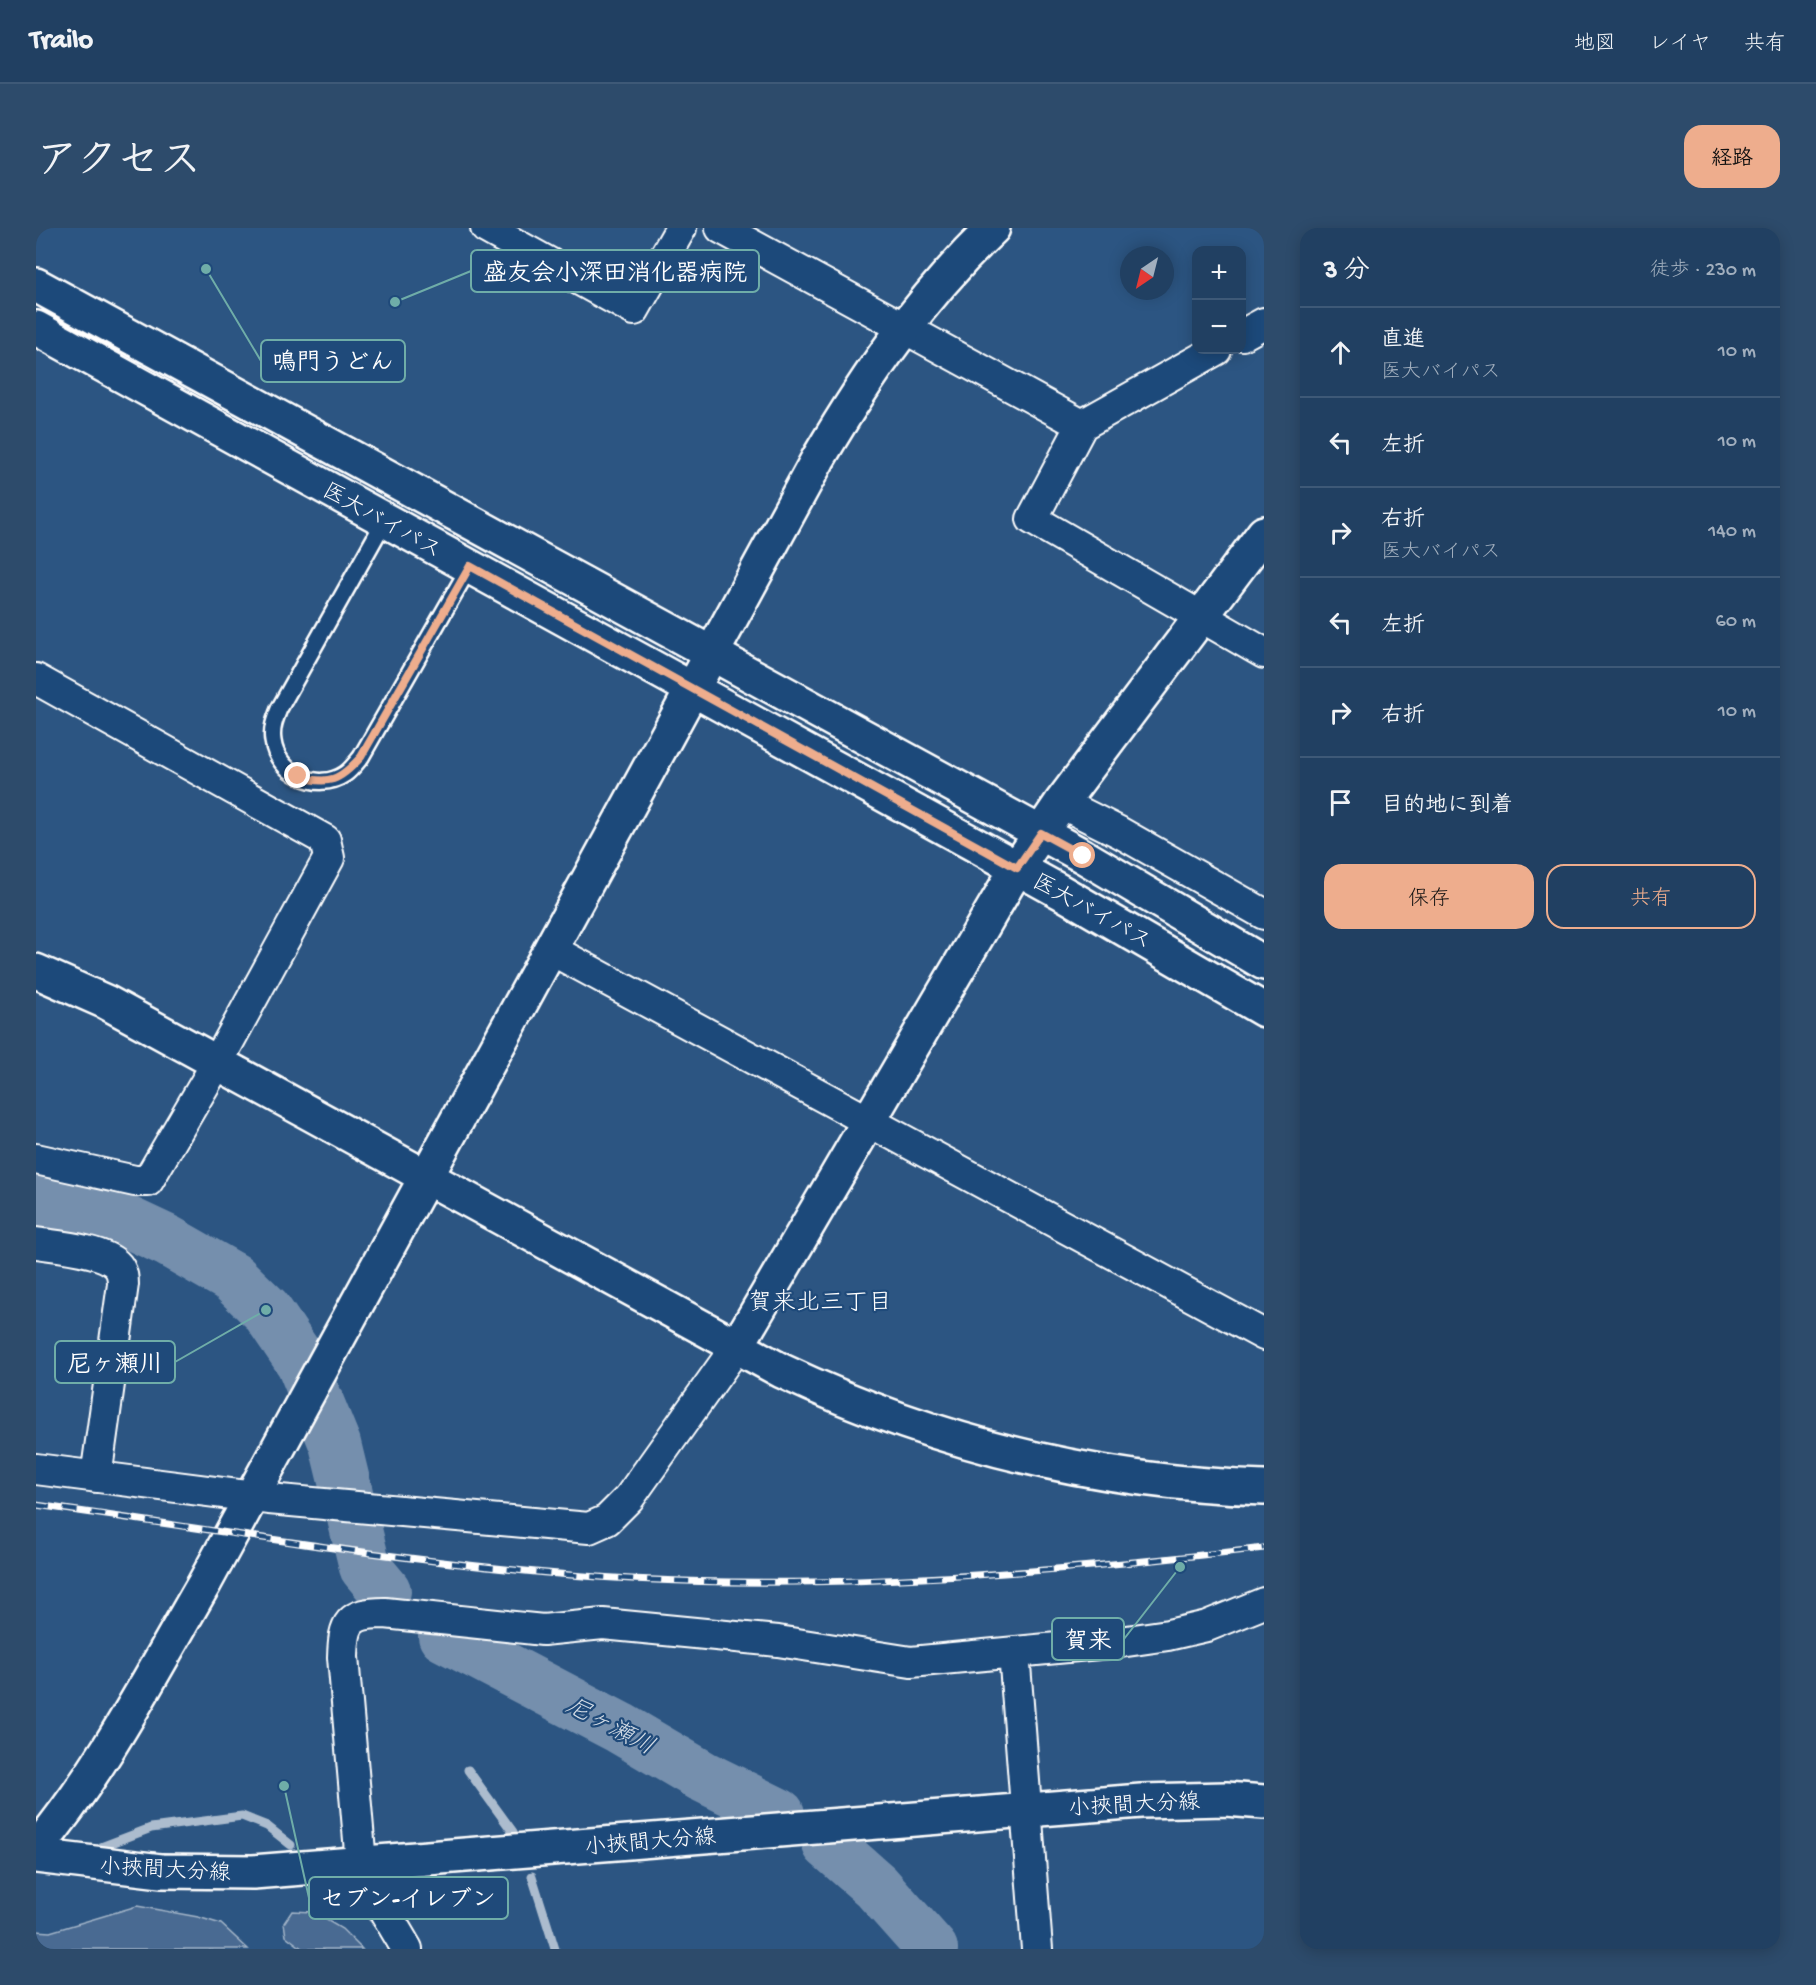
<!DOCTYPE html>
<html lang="ja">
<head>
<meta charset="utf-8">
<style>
  :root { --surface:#214062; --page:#2d4b6b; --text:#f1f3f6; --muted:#a2afbe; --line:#3e5977; --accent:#eead8d }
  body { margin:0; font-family:"Gochi Hand","Klee One",sans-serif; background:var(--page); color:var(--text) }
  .controls { position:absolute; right:18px; top:18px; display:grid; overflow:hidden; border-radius:12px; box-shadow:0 3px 15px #0003 }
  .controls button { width:54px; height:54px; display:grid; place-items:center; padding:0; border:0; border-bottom:2px solid var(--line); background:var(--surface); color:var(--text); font:30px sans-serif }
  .compass { position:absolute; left:1084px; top:18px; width:54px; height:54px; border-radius:50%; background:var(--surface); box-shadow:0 3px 15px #0003; rotate:215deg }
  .stop { position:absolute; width:18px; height:18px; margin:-14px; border:4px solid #eead8d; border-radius:50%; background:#fff }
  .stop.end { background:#eead8d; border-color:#fff; box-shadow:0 2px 6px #0008 }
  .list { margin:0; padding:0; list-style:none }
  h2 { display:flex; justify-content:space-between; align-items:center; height:78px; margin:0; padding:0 24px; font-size:26px }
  h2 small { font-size:20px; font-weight:400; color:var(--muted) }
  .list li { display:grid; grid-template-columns:39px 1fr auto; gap:18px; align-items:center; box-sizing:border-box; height:90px; padding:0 24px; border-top:2px solid var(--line) }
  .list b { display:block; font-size:22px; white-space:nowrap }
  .list p { margin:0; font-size:20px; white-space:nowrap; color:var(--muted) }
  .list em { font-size:20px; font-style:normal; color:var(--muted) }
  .actions { display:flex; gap:12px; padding:18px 24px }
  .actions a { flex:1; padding:14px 0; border:2px solid var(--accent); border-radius:18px; text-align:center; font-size:21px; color:var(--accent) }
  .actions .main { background:var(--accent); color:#111 }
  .icon { flex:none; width:33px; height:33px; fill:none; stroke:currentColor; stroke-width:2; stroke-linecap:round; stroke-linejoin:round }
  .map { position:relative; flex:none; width:1228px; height:1721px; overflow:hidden; border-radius:18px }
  header { display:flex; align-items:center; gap:36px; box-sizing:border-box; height:84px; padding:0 30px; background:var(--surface); border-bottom:2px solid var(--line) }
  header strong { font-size:28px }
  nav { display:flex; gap:33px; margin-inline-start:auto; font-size:21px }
  .intro { display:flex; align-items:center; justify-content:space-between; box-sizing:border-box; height:144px; padding:0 36px }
  h1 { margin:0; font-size:42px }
  .button { padding:15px 27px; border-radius:18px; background:var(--accent); color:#111; font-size:21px; font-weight:700 }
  main { display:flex; gap:36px; padding:0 36px }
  aside { flex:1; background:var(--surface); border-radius:18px; box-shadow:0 3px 15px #0003 }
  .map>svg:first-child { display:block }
  .green { fill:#486b92; stroke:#a4b5c8; stroke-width:1.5 }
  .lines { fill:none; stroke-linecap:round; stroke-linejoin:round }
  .stream { stroke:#acbcce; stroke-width:9 }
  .river { stroke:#748fad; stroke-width:52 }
  .service-casing { stroke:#fff; stroke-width:20 }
  .minor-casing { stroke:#fff; stroke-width:34 }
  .tertiary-casing { stroke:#fff; stroke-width:38 }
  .secondary-casing { stroke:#fff; stroke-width:38 }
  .service { stroke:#1f4a7a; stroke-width:15 }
  .minor { stroke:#1f4a7a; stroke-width:30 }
  .tertiary { stroke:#1f4a7a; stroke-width:33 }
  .secondary { stroke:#1f4a7a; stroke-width:33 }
  .rail-casing { stroke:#fff; stroke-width:7 }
  .rail { stroke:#1f4a7a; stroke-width:4.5; stroke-dasharray:14; stroke-linecap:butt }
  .route { stroke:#eead8d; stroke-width:8 }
  .labels { text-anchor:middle; stroke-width:4.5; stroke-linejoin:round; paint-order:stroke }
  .street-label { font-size:22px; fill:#fff; stroke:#1f4a7a }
  .neighbourhood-label { font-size:24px; fill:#fff; stroke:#1f4a7a }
  .water-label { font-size:24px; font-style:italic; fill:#d5dde6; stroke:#1f4a7a }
  .leader { fill:none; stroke:#6fada8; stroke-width:2 }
  .callout-dot { fill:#6fada8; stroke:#1f4a7a; stroke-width:2 }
  .callout { fill:#1f4a7a; stroke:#6fada8; stroke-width:2 }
  .callout-label { font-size:24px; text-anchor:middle; font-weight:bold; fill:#fff }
</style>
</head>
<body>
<header>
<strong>Trailo</strong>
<nav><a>地図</a><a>レイヤ</a><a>共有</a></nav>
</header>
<div class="intro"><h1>アクセス</h1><a class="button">経路</a></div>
<main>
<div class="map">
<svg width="1228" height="1721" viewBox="0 0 1228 1721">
  <rect width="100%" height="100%" fill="#2c5582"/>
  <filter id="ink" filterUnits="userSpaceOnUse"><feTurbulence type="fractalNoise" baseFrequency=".0167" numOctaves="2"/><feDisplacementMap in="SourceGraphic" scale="12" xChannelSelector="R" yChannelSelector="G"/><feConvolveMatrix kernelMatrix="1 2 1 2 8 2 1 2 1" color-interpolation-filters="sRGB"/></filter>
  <g filter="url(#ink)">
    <path class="green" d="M 101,1678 L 162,1689 L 185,1696 L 212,1721 L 0,1721 L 0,1703 L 14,1704 Z
      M 256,1683 L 277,1684 L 306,1701 L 326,1721 L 267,1721 L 250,1708 L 248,1695 Z"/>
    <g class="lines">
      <path class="stream" d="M 432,1542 L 477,1604
        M 65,1619 L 115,1600 L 206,1588 L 231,1598 L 255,1617
        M 496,1648 L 519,1721
        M 306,1657 L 342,1696"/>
      <path class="river" d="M 0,974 L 44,980 L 85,991 L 132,1013 L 197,1050 L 230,1082 L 266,1135 L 299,1216 L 329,1339 L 349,1363
        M 408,1408 L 584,1500 L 666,1548 L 743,1586
        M 792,1616 L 840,1658 L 896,1721"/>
      <g class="service-casing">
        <path id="service" d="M 349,292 L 243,481 C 239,491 235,501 237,513 C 241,545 281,565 309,546 C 315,542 320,535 325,529 L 434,338"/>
      </g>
      <g class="minor-casing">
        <path id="minor" d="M 450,0 L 598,82 L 645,0
          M 685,0 L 1046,197
          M 1206,107 L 1228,95
          M 1180,122 L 1046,197 L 996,291 L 1228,425
          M 0,451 L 289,612 L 293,630 L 181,835 L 112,953 L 99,953 L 0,931
          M 1025,575 L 1083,604 L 1228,686
          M 514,721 L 1228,1107
          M 0,1015 C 20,1018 69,1022 82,1038 C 86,1043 87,1050 87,1056 L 60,1249
          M 0,1241 L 233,1271 L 553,1300 L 571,1292 L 593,1270 L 701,1118
          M 978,1424 L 1001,1721
          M 371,1721 L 332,1655 L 325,1635 L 307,1429 C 308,1395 312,1385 349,1385 L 507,1402 L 567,1396 L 742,1413 L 875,1434 L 1084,1414 L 1132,1407 L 1171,1398 L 1228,1375"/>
      </g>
      <g class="tertiary-casing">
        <path id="tertiary" d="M 0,743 L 70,774 L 746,1143 C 899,1215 1059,1255 1228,1260
          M 701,1118 L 981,640 L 1025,575 L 1228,305
          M 0,1621 C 66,1543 116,1445 168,1356 L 782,231 C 832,146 886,68 957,0"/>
      </g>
      <g class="secondary-casing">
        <path id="secondary" d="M 0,57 L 1047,628 L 1228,735
          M 0,100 L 1025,664 L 1228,782
          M 0,1628 L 125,1643 L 217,1644 L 1105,1573 L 1190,1571 L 1228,1574"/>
      </g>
      <use href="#service" class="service"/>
      <use href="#minor" class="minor"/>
      <use href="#tertiary" class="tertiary"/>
      <use href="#secondary" class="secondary"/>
      <g class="rail-casing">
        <path id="rail" d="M 0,1277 C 159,1299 319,1326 479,1342 C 729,1368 980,1349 1228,1320"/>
      </g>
      <use href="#rail" class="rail"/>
    </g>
  </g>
  <g class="lines" filter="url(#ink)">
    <path class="route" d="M 262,548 C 293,558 304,552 325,529 L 434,338 L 981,640 L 1005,605 L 1047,628"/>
  </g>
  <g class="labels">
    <g class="street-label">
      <text transform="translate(347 291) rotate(29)" y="8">医大バイパス</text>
      <text transform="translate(1057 682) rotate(29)" y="8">医大バイパス</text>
      <text transform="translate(1098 1575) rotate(-3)" y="8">小挾間大分線</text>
      <text transform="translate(614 1612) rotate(-5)" y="8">小挾間大分線</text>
      <text transform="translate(129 1640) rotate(3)" y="8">小挾間大分線</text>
    </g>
    <g class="neighbourhood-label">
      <text x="784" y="1081">賀来北三丁目</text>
    </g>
    <g class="water-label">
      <text transform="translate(575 1497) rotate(28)" y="8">尼ヶ瀬川</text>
    </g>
  </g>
  <path class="leader" d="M359 74L435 43M170 41L225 133M230 1082L139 1134M1144 1339L1088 1411M248 1558L273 1670"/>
  <g class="callout-dot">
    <circle cx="359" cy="74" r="6"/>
    <circle cx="170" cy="41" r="6"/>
    <circle cx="230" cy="1082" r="6"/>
    <circle cx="1144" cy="1339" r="6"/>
    <circle cx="248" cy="1558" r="6"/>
  </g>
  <g class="callout">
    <rect x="435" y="22" width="288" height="42" rx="6"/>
    <rect x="225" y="112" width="144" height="42" rx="6"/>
    <rect x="19" y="1113" width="120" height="42" rx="6"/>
    <rect x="1016" y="1390" width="72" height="42" rx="6"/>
    <rect x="273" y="1649" width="199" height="42" rx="6"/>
  </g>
  <g class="callout-label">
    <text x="579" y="52">盛友会小深田消化器病院</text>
    <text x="297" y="141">鳴門うどん</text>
    <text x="79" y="1143">尼ヶ瀬川</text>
    <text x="1052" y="1420">賀来</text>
    <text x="372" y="1678">セブン-イレブン</text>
  </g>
</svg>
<div class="controls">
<button>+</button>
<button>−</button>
</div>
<svg class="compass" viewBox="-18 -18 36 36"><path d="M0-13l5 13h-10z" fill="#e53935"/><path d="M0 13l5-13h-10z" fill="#a2afbe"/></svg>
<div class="stop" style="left:1047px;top:628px"></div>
<div class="stop end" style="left:262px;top:548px"></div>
</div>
<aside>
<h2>3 分<small>徒歩 · 230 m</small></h2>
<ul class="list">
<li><svg class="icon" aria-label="ahead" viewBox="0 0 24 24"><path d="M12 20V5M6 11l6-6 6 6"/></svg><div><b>直進</b><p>医大バイパス</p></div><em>10 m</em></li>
<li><svg class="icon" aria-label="left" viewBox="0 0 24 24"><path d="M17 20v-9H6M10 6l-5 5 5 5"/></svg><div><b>左折</b></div><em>10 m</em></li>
<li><svg class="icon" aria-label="right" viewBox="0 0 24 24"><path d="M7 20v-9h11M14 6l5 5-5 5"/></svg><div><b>右折</b><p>医大バイパス</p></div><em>140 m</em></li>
<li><svg class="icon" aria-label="left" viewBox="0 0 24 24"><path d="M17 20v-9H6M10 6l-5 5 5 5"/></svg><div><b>左折</b></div><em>60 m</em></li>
<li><svg class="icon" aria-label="right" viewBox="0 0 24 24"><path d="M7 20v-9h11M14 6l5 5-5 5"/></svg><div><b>右折</b></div><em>10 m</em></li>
<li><svg class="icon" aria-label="arrive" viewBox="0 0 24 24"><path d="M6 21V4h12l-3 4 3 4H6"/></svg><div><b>目的地に到着</b></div></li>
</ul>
<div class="actions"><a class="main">保存</a><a>共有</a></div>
</aside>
</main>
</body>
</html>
